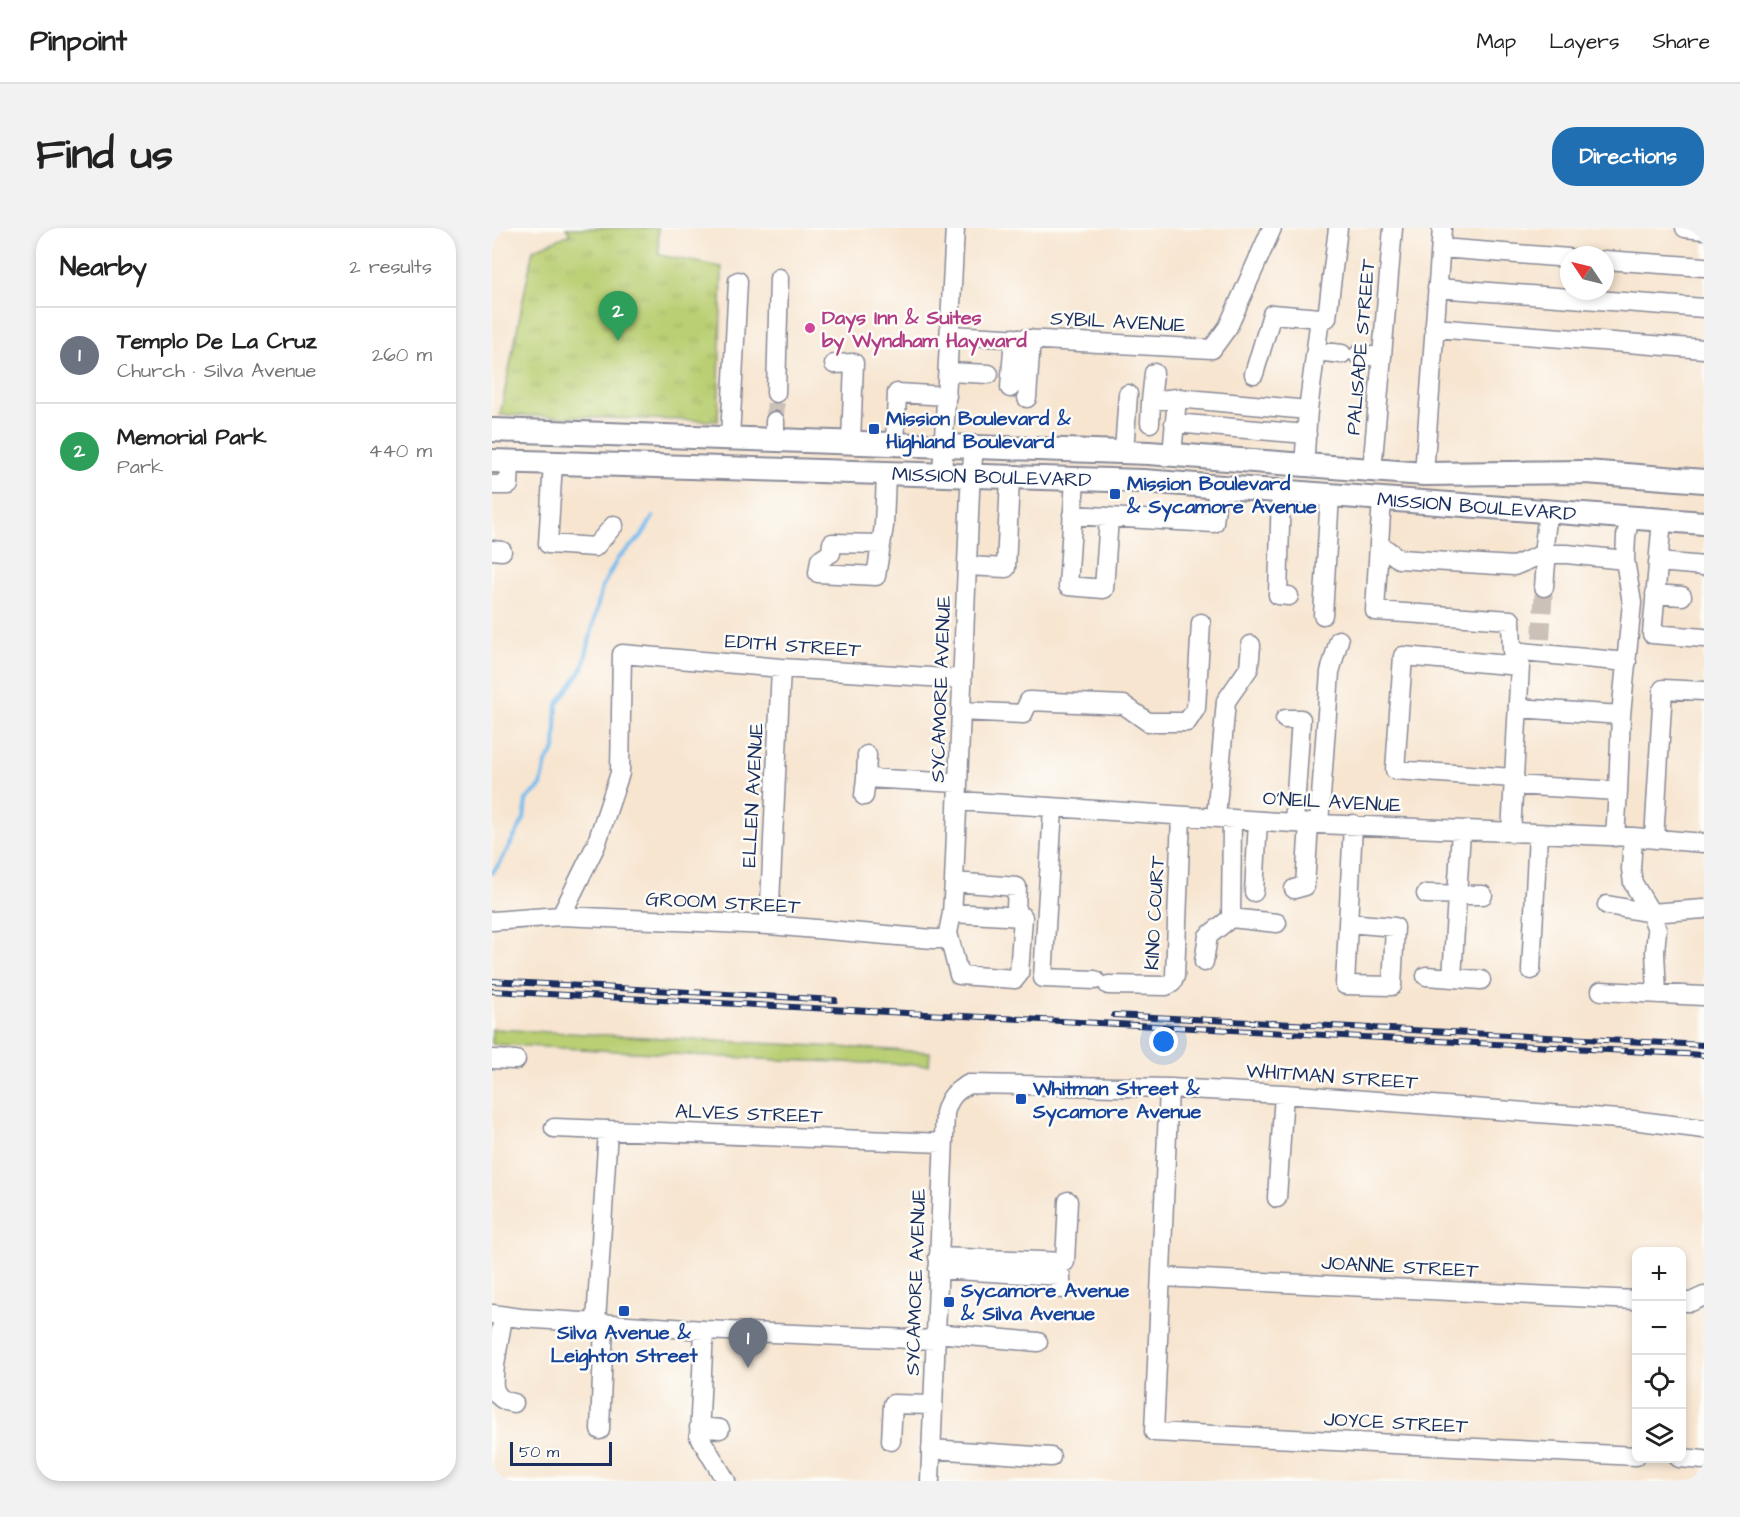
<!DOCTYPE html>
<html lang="en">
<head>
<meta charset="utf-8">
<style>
  :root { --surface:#fff; --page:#f2f2f2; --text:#222; --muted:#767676; --line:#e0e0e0; --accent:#1f6fb2 }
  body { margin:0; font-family:"Architects Daughter",sans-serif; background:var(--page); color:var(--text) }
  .controls { position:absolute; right:18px; bottom:18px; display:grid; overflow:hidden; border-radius:12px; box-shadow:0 3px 9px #0003 }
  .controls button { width:54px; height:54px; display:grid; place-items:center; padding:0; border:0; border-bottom:2px solid var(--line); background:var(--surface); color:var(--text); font:30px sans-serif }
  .compass { position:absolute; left:1068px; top:18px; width:54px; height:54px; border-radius:50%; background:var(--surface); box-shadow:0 3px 9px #0003; rotate:305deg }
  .scale { position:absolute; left:18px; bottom:15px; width:102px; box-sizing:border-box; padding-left:6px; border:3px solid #1b2f5e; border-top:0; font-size:16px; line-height:21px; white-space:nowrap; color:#1b2f5e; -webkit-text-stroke:4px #fdfcf7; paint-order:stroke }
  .you { position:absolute; left:672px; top:814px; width:21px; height:21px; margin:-15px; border:4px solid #fff; border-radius:50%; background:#1a73e8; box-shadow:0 0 0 9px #1a73e833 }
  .badge { display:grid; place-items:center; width:39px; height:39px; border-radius:50%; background:var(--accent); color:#fff; font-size:20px; font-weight:700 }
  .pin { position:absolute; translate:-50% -50px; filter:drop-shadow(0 2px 3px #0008) }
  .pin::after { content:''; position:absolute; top:32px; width:21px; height:18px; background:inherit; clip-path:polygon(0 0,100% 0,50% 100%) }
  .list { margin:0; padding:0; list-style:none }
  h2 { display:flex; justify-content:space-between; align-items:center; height:78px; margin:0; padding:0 24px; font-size:26px }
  h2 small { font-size:20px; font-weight:400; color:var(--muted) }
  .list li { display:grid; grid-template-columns:39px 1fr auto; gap:18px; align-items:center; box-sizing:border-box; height:96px; padding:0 24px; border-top:2px solid var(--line) }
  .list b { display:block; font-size:22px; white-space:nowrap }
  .list p { margin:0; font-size:20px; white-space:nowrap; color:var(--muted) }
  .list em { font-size:20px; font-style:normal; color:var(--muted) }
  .icon { flex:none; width:33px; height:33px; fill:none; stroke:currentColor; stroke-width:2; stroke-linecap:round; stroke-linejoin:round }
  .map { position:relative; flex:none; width:1212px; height:1253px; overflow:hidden; border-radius:24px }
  header { display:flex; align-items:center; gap:36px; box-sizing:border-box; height:84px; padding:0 30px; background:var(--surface); border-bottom:2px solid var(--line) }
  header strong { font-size:28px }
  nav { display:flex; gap:33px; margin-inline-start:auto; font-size:21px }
  .intro { display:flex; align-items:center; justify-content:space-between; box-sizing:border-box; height:144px; padding:0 36px }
  h1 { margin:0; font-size:42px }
  .button { padding:15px 27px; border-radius:24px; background:var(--accent); color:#fff; font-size:21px; font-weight:700 }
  main { display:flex; gap:36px; padding:0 36px }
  aside { flex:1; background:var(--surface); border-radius:24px; box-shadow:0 3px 9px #0003 }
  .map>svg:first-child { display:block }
  .grass { fill:#bacf73; stroke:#6a7f68; stroke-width:1.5 }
  .park { fill:url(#park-tufts); stroke:#6a7f68; stroke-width:1.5 }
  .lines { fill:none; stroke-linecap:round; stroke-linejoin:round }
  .stream { stroke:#77bcee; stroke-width:4 }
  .minor-tunnel { stroke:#cbc1b9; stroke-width:18; stroke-dasharray:18 9; stroke-linecap:butt }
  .minor-casing { stroke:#898a97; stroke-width:21 }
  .major-casing { stroke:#898a97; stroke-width:26 }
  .minor { stroke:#fff; stroke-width:18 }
  .major { stroke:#fff; stroke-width:22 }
  .rail-casing { stroke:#1b2f5e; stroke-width:6 }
  .rail { stroke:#fdfcf7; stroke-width:4; stroke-dasharray:11; stroke-linecap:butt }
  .hotel-dot { fill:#d1479c; stroke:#fdfcf7; stroke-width:2 }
  .transit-dot { fill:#1a4fb4; stroke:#fdfcf7; stroke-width:2 }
  .labels { text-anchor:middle; stroke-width:5; stroke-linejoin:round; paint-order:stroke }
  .hotel-label { font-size:20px; font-weight:bold; fill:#b23c85; stroke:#fdfcf7; text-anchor:start }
  .street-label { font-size:20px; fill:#1b2f5e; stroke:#fdfcf7 }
  .transit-label { font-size:20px; font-weight:bold; fill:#164399; stroke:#fdfcf7; text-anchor:start }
</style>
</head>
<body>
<header>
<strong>Pinpoint</strong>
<nav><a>Map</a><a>Layers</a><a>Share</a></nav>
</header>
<div class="intro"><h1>Find us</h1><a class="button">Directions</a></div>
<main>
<aside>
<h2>Nearby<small>2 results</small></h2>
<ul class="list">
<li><span class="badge" style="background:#6b7280">1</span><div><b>Templo De La Cruz</b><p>Church · Silva Avenue</p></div><em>260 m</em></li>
<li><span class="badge" style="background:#2e9e5b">2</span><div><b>Memorial Park</b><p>Park</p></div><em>440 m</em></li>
</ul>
</aside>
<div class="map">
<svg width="1212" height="1253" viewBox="0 0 1212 1253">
  <defs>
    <pattern id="park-tufts" width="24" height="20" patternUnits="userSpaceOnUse" patternTransform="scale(1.5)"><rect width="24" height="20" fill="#bacf73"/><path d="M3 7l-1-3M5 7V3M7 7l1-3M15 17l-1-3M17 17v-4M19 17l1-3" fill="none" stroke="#9fb266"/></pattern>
  </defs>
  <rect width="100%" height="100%" fill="#fdfcf7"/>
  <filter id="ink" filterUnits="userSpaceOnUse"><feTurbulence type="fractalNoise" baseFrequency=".0167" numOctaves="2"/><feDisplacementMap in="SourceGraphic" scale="12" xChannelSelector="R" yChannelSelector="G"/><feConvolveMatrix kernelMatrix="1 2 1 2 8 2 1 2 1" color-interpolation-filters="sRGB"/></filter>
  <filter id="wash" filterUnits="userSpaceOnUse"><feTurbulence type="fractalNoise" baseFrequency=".008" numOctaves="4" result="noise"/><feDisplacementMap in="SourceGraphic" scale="24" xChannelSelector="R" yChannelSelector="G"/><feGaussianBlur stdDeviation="1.35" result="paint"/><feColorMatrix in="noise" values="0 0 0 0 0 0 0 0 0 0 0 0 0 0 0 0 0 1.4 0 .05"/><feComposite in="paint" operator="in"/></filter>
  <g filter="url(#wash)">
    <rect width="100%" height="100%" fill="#f7e5d0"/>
    <path class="grass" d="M 0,801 L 438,824 L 437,837 L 287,832 L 0,816 Z"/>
    <path class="park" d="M 74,0 L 166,0 L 167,27 L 230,39 L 226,193 L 8,187 L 41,22 L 78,6 Z"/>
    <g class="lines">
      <path class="stream" d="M 0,645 L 8,635 L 32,591 L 34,572 L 49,558 L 54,535 L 63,521 L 65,477 L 91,440 L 110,359 L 126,330 L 149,309 L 161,289"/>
    </g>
  </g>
  <g filter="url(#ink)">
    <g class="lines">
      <path class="minor-tunnel" d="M 283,193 L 284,165
        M 1049,411 L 1052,359"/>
      <g class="minor-casing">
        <path id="minor" d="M 1193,0 L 1212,2
          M 949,20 L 1077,30
          M 1113,32 L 1212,39
          M 945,60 L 1212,80
          M 828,90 L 835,90 L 846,0
          M 942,100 L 1212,121
          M 457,107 L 720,121 L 736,99 L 780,0
          M 824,123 L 850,126
          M 866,127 L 890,129
          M 342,136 L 362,135 L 359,214
          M 456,144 L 497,146
          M 762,146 L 780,86 L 828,90 L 816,182
          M 518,160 L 522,110
          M 284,165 L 287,50
          M 535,170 L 539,111
          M 659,173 L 662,145
          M 658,195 L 659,173 L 685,170
          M 682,195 L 815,206
          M 238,210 L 246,53
          M 283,211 L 283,193
          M 403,216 L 405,165 L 455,168
          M 632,224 L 636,166
          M 680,227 L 685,170 L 816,182 L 812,238
          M 61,235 L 56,316 L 103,319 L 122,297
          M 880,243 L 901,0
          M 932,246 L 950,0
          M 450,248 L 463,0
          M 583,252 L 576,358 L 612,361 L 617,290
          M 0,257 L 17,257 L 18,234
          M 789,263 L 786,367 L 797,368
          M 890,271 L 887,316 L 907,331 L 1022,338 L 1051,326 L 1054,335 L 1052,359
          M 1056,283 L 1051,326 L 1075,326 L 1133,332
          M 580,287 L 722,295 L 726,259
          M 1170,291 L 1160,406 L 1212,410
          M 389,316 L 340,315 L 339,325 L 328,332 L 326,345 L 384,348 L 392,298 L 394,246
          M 887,316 L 883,383 L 1019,392 L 1020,423 L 1028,438 L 1019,605
          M 0,322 L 10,323
          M 1166,334 L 1212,338
          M 475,338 L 514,340 L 518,250
          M 1163,366 L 1190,368
          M 831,387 L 838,267
          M 1020,423 L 1135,434
          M 1026,480 L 1129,487
          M 469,483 L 531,486 L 537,473 L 632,477 L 656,494 L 695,494 L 704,480 L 709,395
          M 793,491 L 809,491 L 802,595
          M 374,550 L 375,527
          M 1022,550 L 903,542 L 911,428 L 1028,438
          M 1022,557 L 1126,563 L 1129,487 L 1140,375 L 1133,332 L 1134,308 L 1138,289
          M 372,568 L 374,550 L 466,555
          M 466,573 L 802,595 L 1141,609 L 1212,615
          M 561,580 L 551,750 L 603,752
          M 724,590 L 734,473 L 757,440 L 759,417
          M 827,596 L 838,444 L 847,412
          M 1123,609 L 1126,563
          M 1141,609 L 1139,641 L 1141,655 L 1159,685 L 1165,702 L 1163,724 L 1165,766
          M 1162,611 L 1171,461 L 1212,463
          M 462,654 L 525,659 L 524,681
          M 802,661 L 813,658 L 817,595
          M 762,664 L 766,593
          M 934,666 L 991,667
          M 1115,677 L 1159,685 L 1212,681
          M 460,685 L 531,689 L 527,746 L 523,751 L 467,747 L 456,705 L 460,685 L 462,654 L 478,263 L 482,219
          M 69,688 L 104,617 L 128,545 L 130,426 L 289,440 L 470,451
          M 739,690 L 740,591
          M 0,693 L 69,688 L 277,697 L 441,711 L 452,711 L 456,705
          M 856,695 L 903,699 L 900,758 L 853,757 L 861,596
          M 277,697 L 289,440
          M 712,734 L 716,708 L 739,690 L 785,695
          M 1039,742 L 1046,606
          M 934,748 L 989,752
          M 960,750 L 969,603
          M 616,757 L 674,758 L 680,755 L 683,748 L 689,588
          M 1109,763 L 1211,768
          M 0,831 L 24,832
          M 677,860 L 662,1204 L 1144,1228
          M 62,900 L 451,915
          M 785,970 L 792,866
          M 446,1029 L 573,1034 L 576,973
          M 446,1041 L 569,1048 L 569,1061
          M 670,1049 L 1144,1072
          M 1190,1074 L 1199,1074 L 1212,1068
          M 0,1086 L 29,1090 L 212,1102 L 443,1112
          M 11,1088 C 9,1106 0,1142 2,1159 C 4,1169 13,1174 22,1175
          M 104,1094 L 116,902
          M 212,1102 L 207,1208 L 234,1253
          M 443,1105 L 546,1114
          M 207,1199 L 228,1201
          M 108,1202 L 112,1095
          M 399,1213 L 401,1176 L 440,1177
          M 439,1221 L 559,1229
          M 1187,1230 L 1212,1232
          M 438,1253 L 453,885 C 457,870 463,863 477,856 L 677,860 L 792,866 L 1140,892 L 1212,901"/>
      </g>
      <g class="major-casing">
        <g id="major">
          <path d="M 0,202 L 657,225 L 932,246 L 1094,244 L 1212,253"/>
          <path id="s1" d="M 0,233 L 651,253 L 1212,295"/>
        </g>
      </g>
      <use href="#minor" class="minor"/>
      <use href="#major" class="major"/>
      <g class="rail-casing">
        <path id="rail" d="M 0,753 L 343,772
          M 0,763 L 1212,827
          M 622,787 L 1212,817"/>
      </g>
      <use href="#rail" class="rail"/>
    </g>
  </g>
  <circle class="hotel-dot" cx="318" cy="100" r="6"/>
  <g class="transit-dot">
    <rect x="376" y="195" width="12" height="12" rx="3"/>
    <rect x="617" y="260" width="12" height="12" rx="3"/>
    <rect x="523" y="865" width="12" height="12" rx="3"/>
    <rect x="451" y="1068" width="12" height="12" rx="3"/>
    <rect x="126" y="1077" width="12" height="12" rx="3"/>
  </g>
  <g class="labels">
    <g class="hotel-label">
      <text x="330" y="96">Days Inn &amp; Suites<tspan x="330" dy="23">by Wyndham Hayward</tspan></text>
    </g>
    <g class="street-label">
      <text transform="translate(626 93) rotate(3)" y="7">SYBIL AVENUE</text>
      <text transform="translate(868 119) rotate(-85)" y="7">PALISADE STREET</text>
      <text dy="7" stroke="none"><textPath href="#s1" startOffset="500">MISSION BOULEVARD</textPath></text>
      <text dy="7" stroke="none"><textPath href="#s1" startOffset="986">MISSION BOULEVARD</textPath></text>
      <text transform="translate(301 417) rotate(4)" y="7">EDITH STREET</text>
      <text transform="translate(448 461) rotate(-88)" y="7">SYCAMORE AVENUE</text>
      <text transform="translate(260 567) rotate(-87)" y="7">ELLEN AVENUE</text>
      <text transform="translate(840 573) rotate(3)" y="7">O'NEIL AVENUE</text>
      <text transform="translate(231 674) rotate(3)" y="7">GROOM STREET</text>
      <text transform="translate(662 685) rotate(-87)" y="7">KINO COURT</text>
      <text transform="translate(840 848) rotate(4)" y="7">WHITMAN STREET</text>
      <text transform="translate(257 885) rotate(2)" y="7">ALVES STREET</text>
      <text transform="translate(908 1038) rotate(3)" y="7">JOANNE STREET</text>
      <text transform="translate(423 1054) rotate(-88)" y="7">SYCAMORE AVENUE</text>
      <text transform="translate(904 1194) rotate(3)" y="7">JOYCE STREET</text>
    </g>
    <g class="transit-label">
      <text x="394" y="197">Mission Boulevard &amp;<tspan x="394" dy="23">Highland Boulevard</tspan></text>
      <text x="635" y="262">Mission Boulevard<tspan x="635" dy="23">&amp; Sycamore Avenue</tspan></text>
      <text x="541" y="867">Whitman Street &amp;<tspan x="541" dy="23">Sycamore Avenue</tspan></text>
      <text x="469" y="1069">Sycamore Avenue<tspan x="469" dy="23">&amp; Silva Avenue</tspan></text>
      <text x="132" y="1111" text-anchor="middle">Silva Avenue &amp;<tspan x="132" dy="23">Leighton Street</tspan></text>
    </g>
  </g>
</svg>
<div class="controls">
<button>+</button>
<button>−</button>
<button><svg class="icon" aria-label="locate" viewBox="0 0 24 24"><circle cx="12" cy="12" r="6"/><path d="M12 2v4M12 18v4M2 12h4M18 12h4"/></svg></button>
<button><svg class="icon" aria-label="layers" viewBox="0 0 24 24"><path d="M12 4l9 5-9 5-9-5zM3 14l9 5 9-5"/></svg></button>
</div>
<svg class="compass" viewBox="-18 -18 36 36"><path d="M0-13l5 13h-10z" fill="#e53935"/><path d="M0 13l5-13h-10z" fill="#767676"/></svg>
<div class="scale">50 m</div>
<div class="you"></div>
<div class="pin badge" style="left:256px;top:1140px;background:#6b7280">1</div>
<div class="pin badge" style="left:126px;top:113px;background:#2e9e5b">2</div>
</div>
</main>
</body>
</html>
